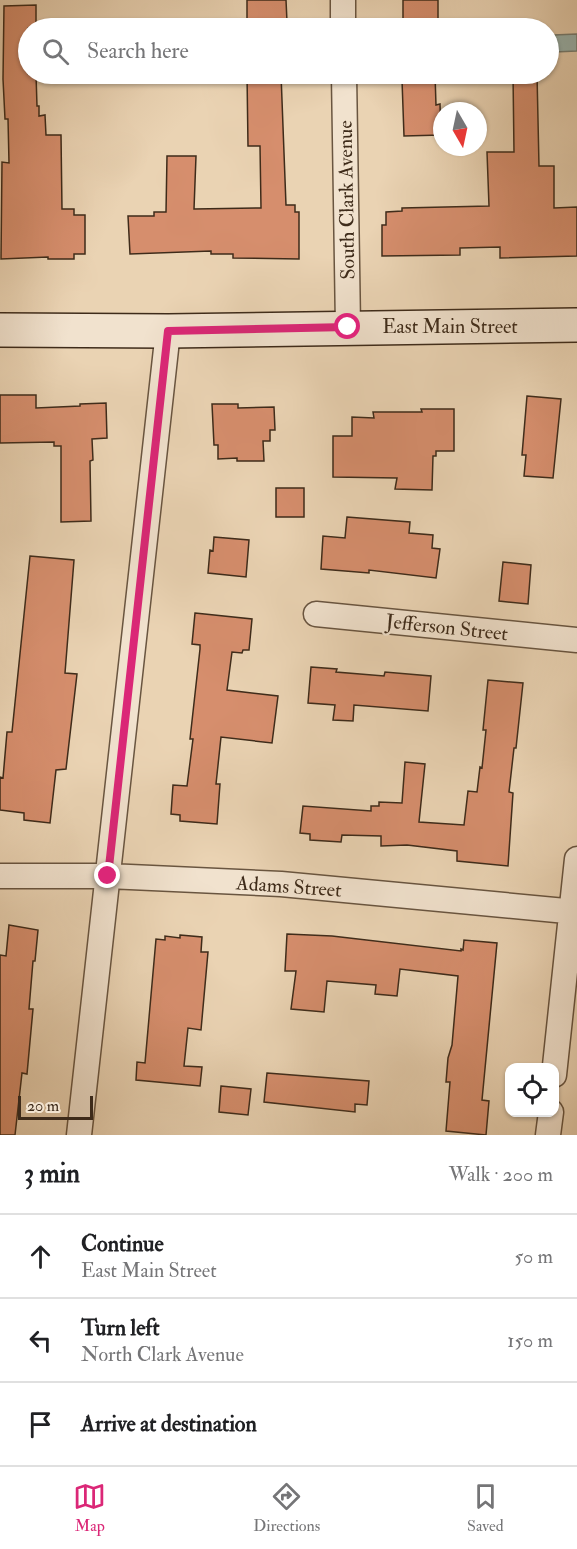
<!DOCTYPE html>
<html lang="en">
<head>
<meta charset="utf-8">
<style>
  :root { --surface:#fff; --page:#f2f2f2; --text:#202124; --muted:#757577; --line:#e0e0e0; --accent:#db2777 }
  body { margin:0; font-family:"IM FELL Double Pica",serif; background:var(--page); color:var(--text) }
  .controls { position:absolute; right:18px; bottom:18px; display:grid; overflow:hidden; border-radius:12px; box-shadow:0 2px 4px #0004 }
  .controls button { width:54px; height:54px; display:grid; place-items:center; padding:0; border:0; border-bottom:2px solid var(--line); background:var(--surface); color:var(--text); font:30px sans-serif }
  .compass { position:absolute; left:433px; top:102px; width:54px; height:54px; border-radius:50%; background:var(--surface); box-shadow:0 2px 4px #0004; rotate:171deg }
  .scale { position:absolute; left:18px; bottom:15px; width:75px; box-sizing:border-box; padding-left:6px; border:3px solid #3e2b1a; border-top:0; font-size:16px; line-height:21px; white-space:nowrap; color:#3e2b1a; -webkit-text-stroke:4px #f1e2ce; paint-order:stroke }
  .stop { position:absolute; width:18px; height:18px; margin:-14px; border:4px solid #db2777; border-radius:50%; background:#fff }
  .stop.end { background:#db2777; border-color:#fff; box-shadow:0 2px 6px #0008 }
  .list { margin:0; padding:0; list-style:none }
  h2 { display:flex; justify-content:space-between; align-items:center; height:78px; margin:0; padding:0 24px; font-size:26px }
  h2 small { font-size:20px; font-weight:400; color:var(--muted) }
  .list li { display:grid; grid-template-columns:39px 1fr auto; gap:18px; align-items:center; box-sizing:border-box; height:84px; padding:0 24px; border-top:2px solid var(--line) }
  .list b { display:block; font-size:22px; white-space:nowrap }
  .list p { margin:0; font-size:20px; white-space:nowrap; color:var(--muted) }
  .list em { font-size:20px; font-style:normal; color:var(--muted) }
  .icon { flex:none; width:33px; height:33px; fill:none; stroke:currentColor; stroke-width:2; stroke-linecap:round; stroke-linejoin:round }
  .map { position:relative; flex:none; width:577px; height:1135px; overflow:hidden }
  .search { position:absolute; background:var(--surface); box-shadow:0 2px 4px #0004; left:18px; right:18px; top:18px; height:66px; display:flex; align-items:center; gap:15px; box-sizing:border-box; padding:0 21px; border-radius:33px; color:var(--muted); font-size:22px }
  .sheet { height:330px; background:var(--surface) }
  nav { display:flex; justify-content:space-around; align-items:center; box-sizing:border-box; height:84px; border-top:2px solid var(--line); background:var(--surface); font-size:16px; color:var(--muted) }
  nav a { display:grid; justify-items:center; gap:3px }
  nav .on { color:var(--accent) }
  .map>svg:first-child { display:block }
  .water { fill:#99b7b3; stroke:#757f76; stroke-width:1.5 }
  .building { fill:#d68e6d; stroke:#3e2b1a; stroke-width:1.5 }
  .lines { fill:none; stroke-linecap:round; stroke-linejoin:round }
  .street-casing { stroke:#695540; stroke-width:27 }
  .secondary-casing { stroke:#3e2b1a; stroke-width:36 }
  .street { stroke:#f1e2ce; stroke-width:24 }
  .secondary { stroke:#f1e2ce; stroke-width:33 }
  .route { stroke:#db2777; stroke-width:8 }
  .labels { text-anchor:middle; stroke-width:4.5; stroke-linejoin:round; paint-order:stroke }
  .street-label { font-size:20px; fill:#3e2b1a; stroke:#f1e2ce }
</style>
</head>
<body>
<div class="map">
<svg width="577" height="1135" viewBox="0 0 577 1135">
  <rect width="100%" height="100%" fill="#ead3b3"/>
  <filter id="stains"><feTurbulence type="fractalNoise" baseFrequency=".00333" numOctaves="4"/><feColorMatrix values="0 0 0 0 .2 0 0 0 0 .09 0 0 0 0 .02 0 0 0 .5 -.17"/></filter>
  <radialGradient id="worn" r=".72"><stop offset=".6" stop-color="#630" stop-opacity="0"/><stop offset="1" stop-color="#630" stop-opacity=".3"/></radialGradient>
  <path class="water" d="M 577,34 L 577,51 L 555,52 L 554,35 Z"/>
  <path class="building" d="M 247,0 L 286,0 L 287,22 L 247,24 Z
    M 403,0 L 438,0 L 438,28 L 403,28 Z
    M 36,5 L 36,28 L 28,28 L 28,74 L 36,74 L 37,106 L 39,106 L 39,116 L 45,115 L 46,135 L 61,135 L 62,209 L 74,209 L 74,215 L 85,215 L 85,254 L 74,254 L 74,259 L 48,259 L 48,257 L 1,259 L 2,162 L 9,163 L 8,119 L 5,119 L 3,79 L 4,6 Z
    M 247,74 L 281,74 L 286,205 L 295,205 L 295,212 L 299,212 L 299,259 L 233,258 L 233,254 L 211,254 L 211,251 L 130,254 L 128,216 L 154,216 L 154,212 L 166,212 L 167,156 L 196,156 L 194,209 L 261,208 L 260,146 L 248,146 Z
    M 404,74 L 435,74 L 436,105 L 440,104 L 441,135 L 404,136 L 402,80 L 404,80 Z
    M 513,74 L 537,74 L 539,166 L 554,166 L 554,208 L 577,207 L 577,256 L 500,258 L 500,247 L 460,248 L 460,255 L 382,256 L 382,225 L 386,225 L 386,212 L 402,211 L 402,208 L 489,206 L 487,152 L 514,152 Z
    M 0,395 L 36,395 L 36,408 L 80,406 L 80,404 L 106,403 L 107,438 L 92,439 L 93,460 L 90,461 L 91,521 L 61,522 L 61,446 L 54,446 L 54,442 L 0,443 Z
    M 527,396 L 561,399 L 553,478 L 524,476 L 526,455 L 522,455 Z
    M 212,404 L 238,404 L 238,408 L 274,407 L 275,430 L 270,430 L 270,441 L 263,441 L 264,461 L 237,461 L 237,458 L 218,459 L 218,445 L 214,445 Z
    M 421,409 L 454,409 L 454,451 L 436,451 L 436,456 L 433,456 L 432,490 L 395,489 L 397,478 L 333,477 L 333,436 L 352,436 L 352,417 L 374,418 L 373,412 L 422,412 Z
    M 276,488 L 304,488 L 304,517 L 276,517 Z
    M 347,517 L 410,522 L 409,533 L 433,535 L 432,548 L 440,549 L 436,578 L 369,570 L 369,573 L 321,569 L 323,536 L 345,538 Z
    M 214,537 L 249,540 L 246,577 L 208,573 L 210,550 L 213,551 Z
    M 30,556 L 74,560 L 65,673 L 77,674 L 66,769 L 56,770 L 50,823 L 24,820 L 24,813 L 0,810 L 0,777 L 3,778 L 7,732 L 12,732 Z
    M 503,562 L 531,565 L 528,604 L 499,601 Z
    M 195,613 L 252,619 L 249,650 L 243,650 L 242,653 L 232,652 L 227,690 L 278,696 L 272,743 L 221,737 L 216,784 L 220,784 L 217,824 L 180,821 L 180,815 L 171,814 L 173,785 L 187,786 L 193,739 L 190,739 L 200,649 L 200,645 L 192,644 Z
    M 311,667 L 337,669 L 336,672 L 384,676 L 385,672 L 431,676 L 428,711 L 354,705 L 353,721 L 333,720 L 335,705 L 308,703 Z
    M 488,680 L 523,683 L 516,748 L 514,748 L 509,792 L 513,793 L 508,866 L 457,861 L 457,851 L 407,845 L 381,846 L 381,836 L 342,835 L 341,842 L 310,840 L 310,834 L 300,833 L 303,806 L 371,811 L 371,806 L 379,806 L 379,802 L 402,803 L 405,762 L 425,764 L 419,822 L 464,825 L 468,791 L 477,792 L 480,767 L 482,768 L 486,730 L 483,730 Z
    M 9,925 L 38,930 L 35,961 L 33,961 L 29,1009 L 33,1009 L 27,1074 L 22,1073 L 15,1135 L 0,1135 L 0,955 L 6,956 Z
    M 287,934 L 332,936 L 461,951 L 461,949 L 463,950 L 464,940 L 497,943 L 482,1100 L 489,1101 L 486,1135 L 446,1131 L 450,1082 L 446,1082 L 448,1058 L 452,1045 L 458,976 L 400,969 L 397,996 L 375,994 L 376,985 L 327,981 L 324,1012 L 291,1009 L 296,971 L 285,971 Z
    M 180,935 L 202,937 L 201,952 L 208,952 L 201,1030 L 188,1028 L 184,1066 L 202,1067 L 200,1086 L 136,1080 L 137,1062 L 145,1063 L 156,939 L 165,940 L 165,936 L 180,938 Z
    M 267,1073 L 369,1081 L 367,1105 L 355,1104 L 355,1112 L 264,1102 Z
    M 221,1086 L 251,1089 L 248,1115 L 219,1112 Z"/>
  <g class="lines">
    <g class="street-casing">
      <path id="street" d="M 343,0 L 343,28
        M 344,74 L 348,327
        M 316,614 L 577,640
        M 0,876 L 108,876 L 281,884 L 577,912
        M 554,1075 L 577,859
        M 79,1135 L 168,331
        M 548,1135 L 551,1112"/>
    </g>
    <g class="secondary-casing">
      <path id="secondary" d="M 0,330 L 168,331 L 577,325"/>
    </g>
    <use href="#street" class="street"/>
    <use href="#secondary" class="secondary"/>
  </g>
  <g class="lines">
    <path class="route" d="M 108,876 L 168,331 L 348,327"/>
  </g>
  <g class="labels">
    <g class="street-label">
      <text transform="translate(346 200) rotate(-91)" y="7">South Clark Avenue</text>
      <text x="450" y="333">East Main Street</text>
      <text transform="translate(447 627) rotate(6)" y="7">Jefferson Street</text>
      <text transform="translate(289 886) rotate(4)" y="7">Adams Street</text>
    </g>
  </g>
  <rect width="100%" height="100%" filter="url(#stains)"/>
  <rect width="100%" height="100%" fill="url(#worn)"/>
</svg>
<div class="controls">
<button><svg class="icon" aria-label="locate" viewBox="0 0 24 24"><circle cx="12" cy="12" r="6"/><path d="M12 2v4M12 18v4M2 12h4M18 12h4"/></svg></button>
</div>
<svg class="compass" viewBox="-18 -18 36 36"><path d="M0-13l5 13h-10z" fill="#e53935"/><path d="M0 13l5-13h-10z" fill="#757577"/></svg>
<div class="scale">20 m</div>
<div class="stop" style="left:348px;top:327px"></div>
<div class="stop end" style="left:108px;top:876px"></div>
<div class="search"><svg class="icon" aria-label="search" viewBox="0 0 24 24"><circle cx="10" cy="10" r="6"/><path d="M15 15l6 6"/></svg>Search here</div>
</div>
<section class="sheet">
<h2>3 min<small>Walk · 200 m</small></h2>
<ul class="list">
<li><svg class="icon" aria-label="ahead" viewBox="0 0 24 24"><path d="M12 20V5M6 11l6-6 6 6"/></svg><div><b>Continue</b><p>East Main Street</p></div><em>50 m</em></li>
<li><svg class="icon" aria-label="left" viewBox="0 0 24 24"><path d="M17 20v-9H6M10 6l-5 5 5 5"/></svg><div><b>Turn left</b><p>North Clark Avenue</p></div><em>150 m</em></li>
<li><svg class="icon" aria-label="arrive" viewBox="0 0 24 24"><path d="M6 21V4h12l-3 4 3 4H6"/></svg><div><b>Arrive at destination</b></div></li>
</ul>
</section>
<nav>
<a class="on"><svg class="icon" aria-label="map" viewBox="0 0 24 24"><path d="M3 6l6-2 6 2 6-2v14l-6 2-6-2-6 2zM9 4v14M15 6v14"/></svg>Map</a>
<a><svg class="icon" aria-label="directions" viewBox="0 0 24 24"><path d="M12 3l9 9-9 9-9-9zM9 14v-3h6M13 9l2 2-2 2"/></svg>Directions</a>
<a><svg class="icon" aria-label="saved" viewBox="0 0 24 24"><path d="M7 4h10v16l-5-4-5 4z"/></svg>Saved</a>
</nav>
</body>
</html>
